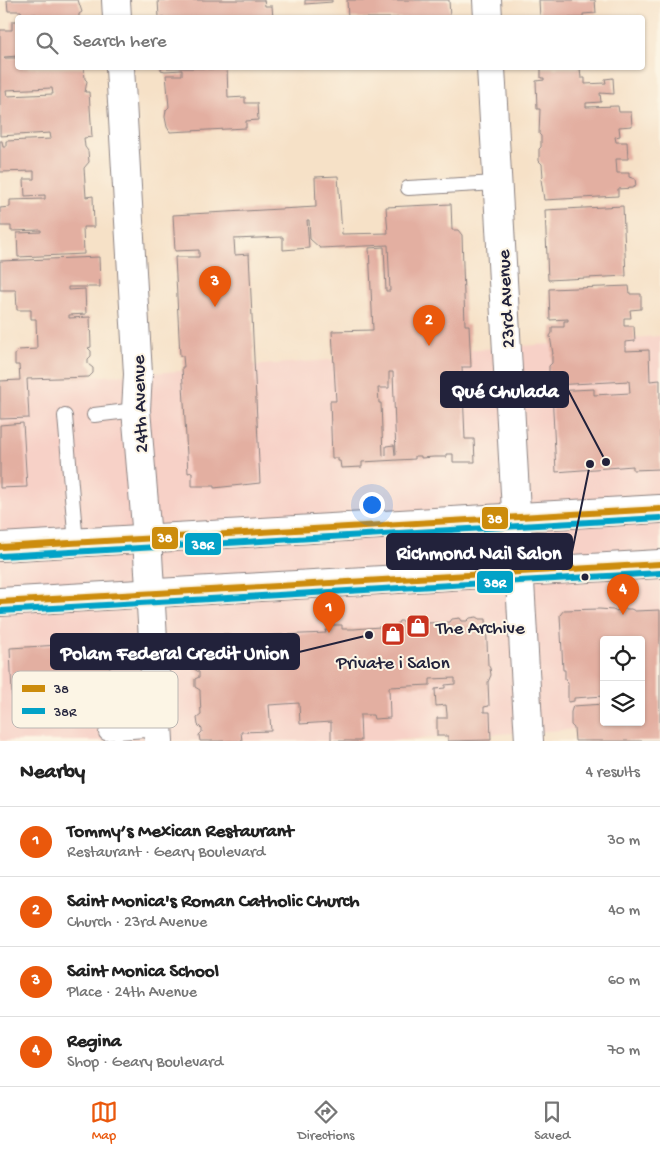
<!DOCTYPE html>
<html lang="en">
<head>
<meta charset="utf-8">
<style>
  :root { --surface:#fff; --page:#f2f2f2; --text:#222; --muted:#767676; --line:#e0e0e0; --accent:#ea580c }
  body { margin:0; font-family:"Gochi Hand",sans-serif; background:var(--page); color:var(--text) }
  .controls { position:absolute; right:15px; bottom:15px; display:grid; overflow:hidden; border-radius:5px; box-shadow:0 1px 4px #0004 }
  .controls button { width:45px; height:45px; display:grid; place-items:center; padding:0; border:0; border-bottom:1px solid var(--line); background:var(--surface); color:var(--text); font:25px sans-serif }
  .you { position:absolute; left:371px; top:504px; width:18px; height:18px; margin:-12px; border:4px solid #fff; border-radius:50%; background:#1a73e8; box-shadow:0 0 0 8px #1a73e833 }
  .badge { display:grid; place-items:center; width:32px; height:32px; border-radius:50%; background:var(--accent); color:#fff; font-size:16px; font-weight:700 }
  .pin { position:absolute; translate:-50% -41px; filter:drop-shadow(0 1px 2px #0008) }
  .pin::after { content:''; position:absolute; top:26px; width:18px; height:15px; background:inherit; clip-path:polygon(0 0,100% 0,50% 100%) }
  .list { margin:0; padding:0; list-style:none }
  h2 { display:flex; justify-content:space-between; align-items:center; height:65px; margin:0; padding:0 20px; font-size:21px }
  h2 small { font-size:16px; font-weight:400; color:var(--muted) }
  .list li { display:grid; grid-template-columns:32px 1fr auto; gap:15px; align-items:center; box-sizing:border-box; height:70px; padding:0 20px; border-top:1px solid var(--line) }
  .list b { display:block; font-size:19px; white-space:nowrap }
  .list p { margin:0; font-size:16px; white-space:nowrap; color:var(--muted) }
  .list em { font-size:16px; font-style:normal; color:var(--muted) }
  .icon { flex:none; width:28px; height:28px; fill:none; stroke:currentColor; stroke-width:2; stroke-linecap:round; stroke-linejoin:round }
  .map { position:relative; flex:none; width:660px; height:741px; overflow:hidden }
  .search { position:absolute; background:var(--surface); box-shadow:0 1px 4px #0004; left:15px; right:15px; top:15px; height:55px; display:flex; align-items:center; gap:12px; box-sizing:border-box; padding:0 18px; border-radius:5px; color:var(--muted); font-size:19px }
  .sheet { height:345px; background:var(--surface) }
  nav { display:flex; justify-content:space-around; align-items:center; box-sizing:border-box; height:70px; border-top:1px solid var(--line); background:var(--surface); font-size:14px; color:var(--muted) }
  nav a { display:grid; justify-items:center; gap:2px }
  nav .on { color:var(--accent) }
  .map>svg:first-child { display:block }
  .built { fill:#f7d1c7; fill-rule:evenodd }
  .building { fill:#e3afa1; fill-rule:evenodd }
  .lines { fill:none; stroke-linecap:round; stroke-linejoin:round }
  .service-casing { stroke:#8c8281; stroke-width:16 }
  .minor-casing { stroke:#8c8281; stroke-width:30 }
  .primary-casing { stroke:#8c8281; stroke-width:30 }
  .service { stroke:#fff; stroke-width:14 }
  .minor { stroke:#fff; stroke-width:28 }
  .primary { stroke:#fff; stroke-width:28 }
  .bus-1-casing { stroke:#fcf5e5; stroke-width:10 }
  .bus-2-casing { stroke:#fcf5e5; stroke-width:10 }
  .bus-1 { stroke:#cc8c0c; stroke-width:6 }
  .bus-2 { stroke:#02a2c7; stroke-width:6 }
  .bus-dot { fill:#22223b; stroke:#fcf5e5; stroke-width:2 }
  .labels { text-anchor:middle; stroke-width:4; stroke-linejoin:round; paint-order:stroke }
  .street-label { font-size:19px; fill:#22223b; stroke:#fcf5e5 }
  .poi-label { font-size:19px; fill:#22223b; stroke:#fcf5e5; text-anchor:start }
  .key { fill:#fcf5e5; stroke:#bbb6b2; stroke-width:1 }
  .key-label { font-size:14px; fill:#22223b }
  .leader { fill:none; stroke:#22223b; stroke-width:2 }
  .callout-dot { fill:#22223b; stroke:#fcf5e5; stroke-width:2 }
  .callout { fill:#22223b; stroke:#22223b; stroke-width:2 }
  .callout-label { font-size:20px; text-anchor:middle; font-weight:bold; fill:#fff }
  .line-badge { stroke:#fcf5e5; stroke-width:2 }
  .badge-label { font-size:14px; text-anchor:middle; font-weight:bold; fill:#fff }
</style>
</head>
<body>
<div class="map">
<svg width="660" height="741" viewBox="0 0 660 741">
  <rect width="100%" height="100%" fill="#fcf5e5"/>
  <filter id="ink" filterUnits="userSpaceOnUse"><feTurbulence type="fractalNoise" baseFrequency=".02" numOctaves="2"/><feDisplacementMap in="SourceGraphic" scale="10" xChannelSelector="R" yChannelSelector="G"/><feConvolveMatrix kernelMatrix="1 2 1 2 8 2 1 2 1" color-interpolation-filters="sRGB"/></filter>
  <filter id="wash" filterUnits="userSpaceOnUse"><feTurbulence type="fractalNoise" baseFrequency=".0096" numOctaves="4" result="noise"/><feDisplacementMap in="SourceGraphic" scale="20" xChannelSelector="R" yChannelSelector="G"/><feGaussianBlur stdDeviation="1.12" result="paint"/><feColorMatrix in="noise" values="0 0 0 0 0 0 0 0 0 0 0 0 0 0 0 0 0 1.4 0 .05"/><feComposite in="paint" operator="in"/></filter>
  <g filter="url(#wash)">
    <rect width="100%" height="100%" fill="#f6e1c7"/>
    <path class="built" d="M 660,336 L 660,724 L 383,741 L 0,741 L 0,382 L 138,374 ZM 604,640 L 641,640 L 641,722 L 604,722 Z"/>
    <g id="blocks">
      <path class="building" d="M 7,0 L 78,0 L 82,12 L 79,14 L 79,18 L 43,18 L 37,17 L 36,14 L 22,15 L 21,11 L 8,11 Z
        M 158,0 L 264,0 L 265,6 L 272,6 L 273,18 L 159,18 Z
        M 305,0 L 332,0 L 332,2 L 305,4 Z
        M 347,0 L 449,0 L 450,18 L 348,18 Z
        M 539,0 L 595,0 L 596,13 L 583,14 L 583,18 L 540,18 Z
        M 12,21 L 18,21 L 18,56 L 4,57 L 5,58 L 18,58 L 18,68 L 84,68 L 85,79 L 87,81 L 85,92 L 89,92 L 92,137 L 84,138 L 85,147 L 88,151 L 89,162 L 84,168 L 86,197 L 93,196 L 94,227 L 83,227 L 84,254 L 18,257 L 17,233 L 41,232 L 41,230 L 11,231 L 11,226 L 0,226 L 0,208 L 10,207 L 10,200 L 45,199 L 45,195 L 25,196 L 24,179 L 34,179 L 34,171 L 0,172 L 0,141 L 2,141 L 3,147 L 6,147 L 6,141 L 51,139 L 50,133 L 0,136 L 0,30 L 12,30 ZM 52,88 L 53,94 L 7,96 L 6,90 Z
        M 161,68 L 208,68 L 208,69 L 227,68 L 228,98 L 245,97 L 245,103 L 257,103 L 258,120 L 246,121 L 246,128 L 170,132 L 167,127 L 165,117 L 166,110 L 169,107 L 166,75 L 182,75 L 182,70 L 165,71 L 161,70 Z
        M 541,68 L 580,68 L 581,78 L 585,78 L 585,84 L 606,83 L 605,79 L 613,78 L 614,94 L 600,93 L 601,102 L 586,103 L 586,107 L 618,106 L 619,112 L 631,112 L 632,126 L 619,127 L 620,136 L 615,137 L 616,142 L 627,142 L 628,159 L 616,159 L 617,173 L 629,173 L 629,177 L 635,179 L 636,186 L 632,188 L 618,189 L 618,196 L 544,200 L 541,179 L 543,177 L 542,164 L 539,161 L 539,149 L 541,147 L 541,136 L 539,134 L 540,109 L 537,109 L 536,81 L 544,80 L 544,78 L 541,78 Z
        M 338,176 L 342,234 L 388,233 L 386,207 L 451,204 L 452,230 L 458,230 L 462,235 L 465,325 L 469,325 L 471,367 L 462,367 L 465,439 L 474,439 L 475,462 L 453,462 L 453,454 L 446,454 L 446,457 L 434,457 L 421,458 L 421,456 L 415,456 L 415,459 L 362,462 L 362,467 L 341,468 L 340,461 L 338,461 L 338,458 L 332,458 L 330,401 L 336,401 L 332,331 L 373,330 L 369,248 L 384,247 L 386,291 L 390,291 L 388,245 L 320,248 L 310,239 L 309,220 L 307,220 L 309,248 L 283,250 L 283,237 L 234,239 L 235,255 L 249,254 L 260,483 L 214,488 L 214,486 L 192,486 L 192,472 L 188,473 L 182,367 L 184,367 L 183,356 L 180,356 L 175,257 L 199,257 L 199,250 L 175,251 L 173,215 L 316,207 L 315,177 ZM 389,372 L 393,372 L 396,455 L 395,455 L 394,445 L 386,446 L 386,455 L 383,456 L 381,403 L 379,403 L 378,388 L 389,388 Z
        M 623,206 L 626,276 L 548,280 L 545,210 Z
        M 99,257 L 100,287 L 68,287 L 68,290 L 85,289 L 86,314 L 69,315 L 69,318 L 90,317 L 91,347 L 88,348 L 91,351 L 91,356 L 88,359 L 88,364 L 93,368 L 93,373 L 89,377 L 27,379 L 29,418 L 0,419 L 0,381 L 20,380 L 19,365 L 15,365 L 15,355 L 18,350 L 37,349 L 36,319 L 31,319 L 31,310 L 17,310 L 16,290 L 0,290 L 0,261 Z
        M 629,286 L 630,294 L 641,294 L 641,309 L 630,310 L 631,318 L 624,318 L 624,326 L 634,326 L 635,341 L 625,342 L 625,351 L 649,350 L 650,381 L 660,380 L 660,469 L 633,470 L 633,466 L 556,472 L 552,391 L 594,389 L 594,395 L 630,393 L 629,381 L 553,385 L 553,378 L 549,376 L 549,366 L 552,363 L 552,354 L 553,354 L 550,336 L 552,333 L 552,327 L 564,327 L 564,321 L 568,321 L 568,319 L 550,320 L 549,289 Z
        M 23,423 L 27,487 L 0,488 L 0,425 Z
        M 599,609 L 613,610 L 615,611 L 624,609 L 631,609 L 635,611 L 660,610 L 660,741 L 575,741 L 574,728 L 571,725 L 571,712 L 573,706 L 604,704 L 604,722 L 641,722 L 641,640 L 604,640 L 604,696 L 574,698 L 574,701 L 568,702 L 568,683 L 565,680 L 565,670 L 563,670 L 560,615 L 564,610 Z
        M 477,617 L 480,619 L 486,619 L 488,665 L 490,668 L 491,675 L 488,682 L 489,706 L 484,707 L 484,712 L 490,712 L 491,740 L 448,741 L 448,736 L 437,736 L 437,718 L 447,718 L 447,714 L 446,705 L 436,706 L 435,689 L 445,688 L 445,685 L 455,684 L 455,678 L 430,679 L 430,685 L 389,687 L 390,718 L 374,719 L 373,715 L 360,715 L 361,741 L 331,741 L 331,722 L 300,724 L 299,703 L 269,705 L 271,731 L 241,732 L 242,741 L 200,741 L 199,735 L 202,732 L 202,729 L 198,725 L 197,718 L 201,715 L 200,693 L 200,690 L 195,687 L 195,679 L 199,677 L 199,672 L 194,669 L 194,662 L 198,659 L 198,654 L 193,650 L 193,643 L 198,638 L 200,639 L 204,636 L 208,635 L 211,638 L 220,638 L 223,634 L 228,634 L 232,637 L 326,633 L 325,630 L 330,630 L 330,625 L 342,625 L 342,629 L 354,629 L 392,626 L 392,625 L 397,625 L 399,621 L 407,621 L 410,624 L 425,620 L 428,623 L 450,622 L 452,619 L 460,618 L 462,621 L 467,621 L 470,618 Z
        M 108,642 L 111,690 L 12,695 L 10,648 Z"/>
    </g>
  </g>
  <g filter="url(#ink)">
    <use href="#blocks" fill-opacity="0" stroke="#8c8281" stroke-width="1"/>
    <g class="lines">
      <g class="service-casing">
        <path id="service" d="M 408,188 L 497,183
          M 94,415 L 136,410
          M 65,416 L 76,543
          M 106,733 L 158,729"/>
      </g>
      <g class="minor-casing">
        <path id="minor" d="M 116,0 L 117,18
          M 487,0 L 488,18
          M 120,68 L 138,374 L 136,410 L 147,538 L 159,741
          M 491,68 L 529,741"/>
      </g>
      <g class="primary-casing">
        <path id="primary" d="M 0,547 L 660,509
          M 0,602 L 660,564"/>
      </g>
      <use href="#service" class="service"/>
      <use href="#minor" class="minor"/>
      <use href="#primary" class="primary"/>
      <g class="bus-1-casing">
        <path id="bus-1" d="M 0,547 L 660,509
          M 0,602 L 660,564"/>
      </g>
      <g class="bus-2-casing">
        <path id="bus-2" d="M 1,556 L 660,518
          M 1,611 L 660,573"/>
      </g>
      <use href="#bus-1" class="bus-1"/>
      <use href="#bus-2" class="bus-2"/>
    </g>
  </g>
  <defs>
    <g id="shop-square" transform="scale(1.25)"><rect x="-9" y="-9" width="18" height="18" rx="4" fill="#c8321e" stroke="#fcf5e5"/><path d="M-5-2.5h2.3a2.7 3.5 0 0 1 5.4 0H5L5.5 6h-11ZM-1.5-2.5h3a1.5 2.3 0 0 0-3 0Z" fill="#fff"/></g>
  </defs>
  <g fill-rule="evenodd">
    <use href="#shop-square" x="418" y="626"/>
    <use href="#shop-square" x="393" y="634"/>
  </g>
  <circle class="bus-dot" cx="585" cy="577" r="4.5"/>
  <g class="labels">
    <g class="street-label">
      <text transform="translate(504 299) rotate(-93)" y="7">23rd Avenue</text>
      <text transform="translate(138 404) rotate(-92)" y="7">24th Avenue</text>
    </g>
    <g class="poi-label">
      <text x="436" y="633">The Archive</text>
      <text x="393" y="668" text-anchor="middle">Private i Salon</text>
    </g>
  </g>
  <rect x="12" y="671" width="166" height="57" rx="8" class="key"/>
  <rect x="22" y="685" width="23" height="7" fill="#cc8c0c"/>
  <rect x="22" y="708" width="23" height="6" fill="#02a2c7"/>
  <g class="key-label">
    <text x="54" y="693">38</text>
    <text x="54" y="716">38R</text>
  </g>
  <path class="leader" d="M606 462L568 390M590 464L572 552M369 635L299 652"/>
  <g class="callout-dot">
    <circle cx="606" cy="462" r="5"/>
    <circle cx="590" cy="464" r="5"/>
    <circle cx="369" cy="635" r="5"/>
  </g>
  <g class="callout">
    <rect x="441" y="372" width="127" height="35" rx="5"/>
    <rect x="387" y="534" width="185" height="35" rx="5"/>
    <rect x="51" y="634" width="248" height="35" rx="5"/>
  </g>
  <g class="callout-label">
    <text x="505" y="397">Qué Chulada</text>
    <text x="479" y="559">Richmond Nail Salon</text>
    <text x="175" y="659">Polam Federal Credit Union</text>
  </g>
  <g class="line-badge">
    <rect x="481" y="506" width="28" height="24" rx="5" fill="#cc8c0c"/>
    <rect x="151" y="526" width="28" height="24" rx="5" fill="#cc8c0c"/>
    <rect x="184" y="532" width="38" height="24" rx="5" fill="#02a2c7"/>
    <rect x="476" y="570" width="38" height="24" rx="5" fill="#02a2c7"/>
  </g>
  <g class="badge-label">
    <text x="495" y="523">38</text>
    <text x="165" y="542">38</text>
    <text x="203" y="549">38R</text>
    <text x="495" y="587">38R</text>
  </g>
</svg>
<div class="controls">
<button><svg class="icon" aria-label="locate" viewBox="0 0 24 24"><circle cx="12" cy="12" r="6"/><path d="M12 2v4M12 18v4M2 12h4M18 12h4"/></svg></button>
<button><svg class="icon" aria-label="layers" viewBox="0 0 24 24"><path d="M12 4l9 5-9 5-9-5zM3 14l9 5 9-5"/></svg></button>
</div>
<div class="you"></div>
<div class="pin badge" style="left:329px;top:633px">1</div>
<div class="pin badge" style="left:429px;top:346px">2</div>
<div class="pin badge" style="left:215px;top:307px">3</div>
<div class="pin badge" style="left:623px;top:615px">4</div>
<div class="search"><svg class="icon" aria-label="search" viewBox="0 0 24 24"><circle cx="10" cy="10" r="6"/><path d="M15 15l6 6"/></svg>Search here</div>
</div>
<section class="sheet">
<h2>Nearby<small>4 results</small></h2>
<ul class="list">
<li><span class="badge">1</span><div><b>Tommy’s Mexican Restaurant</b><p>Restaurant · Geary Boulevard</p></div><em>30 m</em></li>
<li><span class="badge">2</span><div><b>Saint Monica's Roman Catholic Church</b><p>Church · 23rd Avenue</p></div><em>40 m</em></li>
<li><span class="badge">3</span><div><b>Saint Monica School</b><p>Place · 24th Avenue</p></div><em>60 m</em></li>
<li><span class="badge">4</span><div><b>Regina</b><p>Shop · Geary Boulevard</p></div><em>70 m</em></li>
</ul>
</section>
<nav>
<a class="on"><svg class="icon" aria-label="map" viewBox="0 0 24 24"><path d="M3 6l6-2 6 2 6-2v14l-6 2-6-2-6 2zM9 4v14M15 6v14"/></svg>Map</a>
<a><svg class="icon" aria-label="directions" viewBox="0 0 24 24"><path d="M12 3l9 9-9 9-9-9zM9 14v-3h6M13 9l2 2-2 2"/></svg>Directions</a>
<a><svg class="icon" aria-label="saved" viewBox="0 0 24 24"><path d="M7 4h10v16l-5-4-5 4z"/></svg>Saved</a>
</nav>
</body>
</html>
